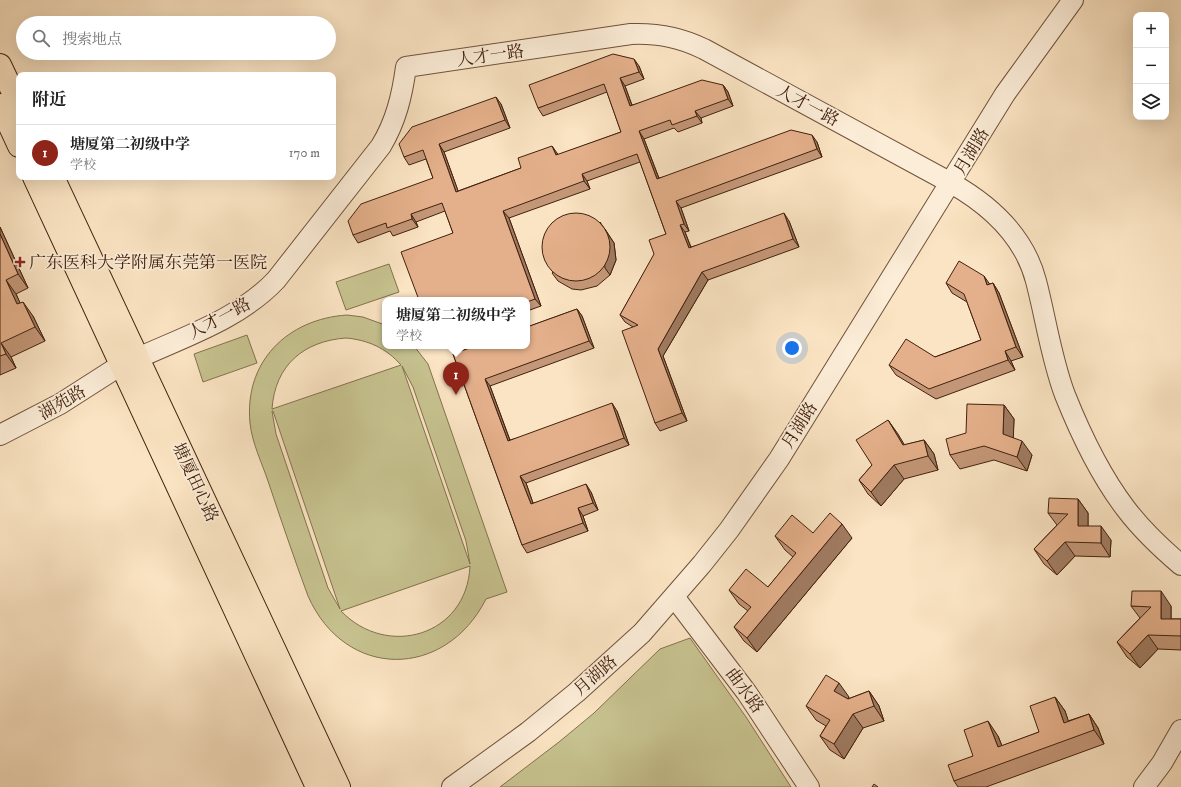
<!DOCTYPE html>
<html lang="zh">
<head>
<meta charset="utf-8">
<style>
  :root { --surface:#fff; --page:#f6f6f6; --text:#222; --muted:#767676; --line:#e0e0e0; --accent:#8f2418 }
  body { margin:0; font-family:"IM FELL DW Pica","Noto Serif SC",serif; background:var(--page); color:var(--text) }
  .controls { position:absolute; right:12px; top:12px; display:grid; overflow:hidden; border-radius:8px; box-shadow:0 4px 16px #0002 }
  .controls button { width:36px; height:36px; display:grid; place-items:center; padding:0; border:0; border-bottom:1px solid var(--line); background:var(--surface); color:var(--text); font:20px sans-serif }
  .you { position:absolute; left:792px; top:348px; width:14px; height:14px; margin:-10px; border:3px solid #fff; border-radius:50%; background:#1a73e8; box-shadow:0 0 0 6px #1a73e833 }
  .badge { display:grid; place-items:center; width:26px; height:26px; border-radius:50%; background:var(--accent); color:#fff; font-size:13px; font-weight:700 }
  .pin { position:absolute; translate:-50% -33px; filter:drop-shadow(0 1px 2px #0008) }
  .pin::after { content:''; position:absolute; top:21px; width:14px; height:12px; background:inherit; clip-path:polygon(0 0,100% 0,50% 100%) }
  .popup { position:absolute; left:382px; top:297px; width:148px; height:52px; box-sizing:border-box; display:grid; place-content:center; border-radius:8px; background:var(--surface); filter:drop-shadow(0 1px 3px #0005); font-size:13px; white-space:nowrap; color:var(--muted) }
  .popup b { font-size:15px; color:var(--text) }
  .popup::after { content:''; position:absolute; left:50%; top:100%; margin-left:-8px; border:8px solid transparent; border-top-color:var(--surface) }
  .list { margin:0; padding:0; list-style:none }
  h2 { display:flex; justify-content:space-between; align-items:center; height:52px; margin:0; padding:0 16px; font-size:17px }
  h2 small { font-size:13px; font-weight:400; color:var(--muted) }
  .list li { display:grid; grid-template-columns:26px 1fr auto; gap:12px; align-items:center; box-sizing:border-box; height:56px; padding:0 16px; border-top:1px solid var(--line) }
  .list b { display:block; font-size:15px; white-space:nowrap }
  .list p { margin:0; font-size:13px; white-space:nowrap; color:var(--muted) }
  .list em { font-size:13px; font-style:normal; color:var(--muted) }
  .icon { flex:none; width:22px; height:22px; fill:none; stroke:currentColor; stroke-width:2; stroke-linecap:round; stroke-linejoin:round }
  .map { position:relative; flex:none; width:1181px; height:787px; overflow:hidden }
  .search { position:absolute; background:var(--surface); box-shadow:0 4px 16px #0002; left:16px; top:16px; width:320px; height:44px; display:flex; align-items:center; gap:10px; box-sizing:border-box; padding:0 14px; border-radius:22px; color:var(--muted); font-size:15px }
  .panel { position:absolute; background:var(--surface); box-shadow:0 4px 16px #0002; left:16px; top:72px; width:320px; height:108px; border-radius:8px }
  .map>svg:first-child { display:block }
  .green { fill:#c6c28f; stroke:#84724e; fill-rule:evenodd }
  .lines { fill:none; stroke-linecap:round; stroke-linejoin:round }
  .minor-casing { stroke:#70523b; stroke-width:22 }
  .major-casing { stroke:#41210e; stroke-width:24 }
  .minor { stroke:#fcedd8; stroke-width:20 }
  .major { stroke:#fbe4c3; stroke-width:22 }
  .wall { fill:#c49778; stroke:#41210e }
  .shaded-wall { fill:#a07b61; stroke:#41210e }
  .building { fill:#e4b08b; stroke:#41210e }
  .poi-dot { fill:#8f2418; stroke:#fcedd8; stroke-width:1.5 }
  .labels { text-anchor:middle; stroke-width:3.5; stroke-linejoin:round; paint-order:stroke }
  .street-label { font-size:17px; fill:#41210e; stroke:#fcedd8 }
  .poi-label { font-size:17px; fill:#41210e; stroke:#fcedd8; text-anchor:start }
</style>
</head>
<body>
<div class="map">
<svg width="1181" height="787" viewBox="0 0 1181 787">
  <rect width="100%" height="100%" fill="#fbe4c3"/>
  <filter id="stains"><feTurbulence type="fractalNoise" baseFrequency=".005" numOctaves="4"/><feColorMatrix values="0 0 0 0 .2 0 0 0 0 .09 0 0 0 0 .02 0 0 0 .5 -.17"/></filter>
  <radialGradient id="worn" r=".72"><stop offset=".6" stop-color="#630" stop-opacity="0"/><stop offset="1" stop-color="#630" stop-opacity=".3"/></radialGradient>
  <path class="green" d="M 389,264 L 399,292 L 346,310 L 336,282 Z
    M 347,315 L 363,317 L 385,325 L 385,346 L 414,346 L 428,364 L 507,592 L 486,599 C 445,680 345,680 308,596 C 294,558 281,520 268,481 C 262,463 252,443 250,423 C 244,362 287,319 347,315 ZM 346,338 C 368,340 386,348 401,365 L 272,409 C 275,365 304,341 346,338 ZM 402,366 L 413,387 L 466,541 L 470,564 ZM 272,411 L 273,411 L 340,609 L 328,588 L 276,434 ZM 470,566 C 467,636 387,659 341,611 Z
    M 247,335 L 257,363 L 203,382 L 194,354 Z
    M 690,638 L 746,717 L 791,787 L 500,787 L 559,742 L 594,713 L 660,649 Z"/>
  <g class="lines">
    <g class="minor-casing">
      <path id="minor" d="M 138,358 C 186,336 239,319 276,280 L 381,146 C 396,121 402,96 406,67 L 631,34 C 658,33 680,37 704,49 L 951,183 C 990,205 1024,235 1036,281 C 1046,319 1051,358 1065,395 C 1081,435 1100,475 1126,509 C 1142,530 1161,548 1181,565
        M 0,435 L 60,404 L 121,365
        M 675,598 L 747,693 L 809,787
        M 452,787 L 528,732 L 577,692 L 642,633 L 702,564 L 729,530 L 779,459 L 1005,94 L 1073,0
        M 1144,787 L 1162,763 L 1181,730"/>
    </g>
    <g class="major-casing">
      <path id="major" d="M 0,65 L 19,105
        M 0,105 L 19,146
        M 34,177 L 317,787
        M 53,177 L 339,787"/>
    </g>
    <use href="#minor" class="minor"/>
    <use href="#major" class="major"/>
  </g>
  <path class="wall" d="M 639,66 L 644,79 L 625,86 L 632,105 L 723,85 L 728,92 L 733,106 L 701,118 L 702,123 L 678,132 L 674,128 L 644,139 L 659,178 L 817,142 L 822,157 L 681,208 L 689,231 L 685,232 L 691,247 L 789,221 L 799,247 L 708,280 L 663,356 L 687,421 L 660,431 L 655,423 L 633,327 L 625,322 L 620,315 L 666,234 L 640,162 L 587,181 L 590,189 L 509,218 L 541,306 L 527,311 L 527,300 L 453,233 L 445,211 L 416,222 L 418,227 L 393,236 L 390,231 L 358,243 L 353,235 L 433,178 L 426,159 L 409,165 L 404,157 L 501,104 L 510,128 L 444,152 L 458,191 L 521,168 L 557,153 L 558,155 L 621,132 L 607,92 L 543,116 L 538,108 Z
    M 0,227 L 28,288 L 16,294 L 20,303 L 33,316 L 45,341 L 11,357 L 16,368 L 0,375 Z
    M 605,229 L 614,243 L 616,260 L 610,275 L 597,286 L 581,290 L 572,289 L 558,281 L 552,273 Z
    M 946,283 L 990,284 L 993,283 L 999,293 L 1023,357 L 1011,361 L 1015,370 L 936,399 L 896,375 L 889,365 L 935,357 L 981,340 L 967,302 L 952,293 Z
    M 577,309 L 582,316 L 594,348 L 490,386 L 510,440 L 617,411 L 629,445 L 526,483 L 533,503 L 591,492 L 598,510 L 583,516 L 588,531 L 527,553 L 522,545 L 453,354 Z
    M 1004,405 L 1014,419 L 1013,438 L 1032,455 L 1027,471 L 994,460 L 960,469 L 950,455 L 966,433 Z
    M 888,420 L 904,445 L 924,440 L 934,454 L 938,470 L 904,479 L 881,506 L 868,494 L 859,480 L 872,465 Z
    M 1078,499 L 1088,513 L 1088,526 L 1111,540 L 1110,557 L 1075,556 L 1057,575 L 1044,564 L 1034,549 L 1057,525 L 1048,513 Z
    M 813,533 L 852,538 L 757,652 L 744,641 L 734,627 L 748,611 L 739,604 L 729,590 L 768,587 L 793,557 L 785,550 L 775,536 Z
    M 1131,606 L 1171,606 L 1171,619 L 1181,619 L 1181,650 L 1158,649 L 1140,668 L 1127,657 L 1117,642 L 1140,618 Z
    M 869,691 L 879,706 L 884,721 L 863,728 L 844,759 L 830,750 L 820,736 L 826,726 L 816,720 L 806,706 L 849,697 L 848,699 Z
    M 1055,697 L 1065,711 L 1068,721 L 1089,714 L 1098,728 L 1104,744 L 986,787 L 958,787 L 954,781 L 973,756 L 998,736 L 1002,746 L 1039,732 Z"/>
  <path class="shaded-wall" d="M 634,59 L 639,66 L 644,79 L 639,72 Z
    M 620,78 L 625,86 L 635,114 L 630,106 Z
    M 723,85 L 728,92 L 733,106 L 728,99 Z
    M 496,97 L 501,104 L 510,128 L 505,120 Z
    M 695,111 L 701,118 L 702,123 L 697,116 Z
    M 639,131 L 644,139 L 662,187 L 657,179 Z
    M 812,135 L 817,142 L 822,157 L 817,149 Z
    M 439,144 L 444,152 L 461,199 L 456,192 Z
    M 552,146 L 557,153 L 561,163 L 556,155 Z
    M 582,174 L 587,181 L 590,189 L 584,181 Z
    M 676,201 L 681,208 L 689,231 L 684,224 Z
    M 503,211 L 509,218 L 541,306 L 535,299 Z
    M 784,213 L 789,221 L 799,247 L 793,239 Z
    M 411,214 L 416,222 L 418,227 L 412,219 Z
    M 600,222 L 614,243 L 616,260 L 610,275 L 605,268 Z
    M 680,225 L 685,232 L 694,256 L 689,248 Z
    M 0,227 L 28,288 L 18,274 L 0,234 Z
    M 702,272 L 708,280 L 663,356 L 687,421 L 682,413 L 658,349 Z
    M 984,276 L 991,286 L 987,285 Z
    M 6,280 L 16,294 L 27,318 L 17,304 Z
    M 993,283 L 999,293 L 1023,357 L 1016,347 Z
    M 23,302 L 33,316 L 45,341 L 35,327 Z
    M 577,309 L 582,316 L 594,348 L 589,341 Z
    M 1,343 L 11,357 L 16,368 L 6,354 Z
    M 1005,351 L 1011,361 L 1015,370 L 1008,360 Z
    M 485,379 L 490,386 L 513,449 L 508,441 Z
    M 612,403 L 617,411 L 629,445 L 624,438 Z
    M 1004,405 L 1014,419 L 1013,449 L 1003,434 Z
    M 888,420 L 898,434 L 913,459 L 903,445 Z
    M 924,440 L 934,454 L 938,470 L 928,456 Z
    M 1022,441 L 1032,455 L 1027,471 L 1017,457 Z
    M 894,465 L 904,479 L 881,506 L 871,492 Z
    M 520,476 L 526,483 L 536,512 L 531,504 Z
    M 586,484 L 591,492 L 598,510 L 593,503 Z
    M 1078,499 L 1088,513 L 1088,540 L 1078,526 Z
    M 578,508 L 583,516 L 588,531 L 583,523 Z
    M 842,524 L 852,538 L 757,652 L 747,638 Z
    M 1101,526 L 1111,540 L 1110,557 L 1101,543 Z
    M 1065,542 L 1075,556 L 1057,575 L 1047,561 Z
    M 1161,591 L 1171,606 L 1171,633 L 1161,619 Z
    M 1148,635 L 1158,649 L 1140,668 L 1130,654 Z
    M 839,683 L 849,697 L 844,705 L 834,691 Z
    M 869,691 L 879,706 L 884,721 L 874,706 Z
    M 1055,697 L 1065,711 L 1074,737 L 1064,723 Z
    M 853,714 L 863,728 L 844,759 L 834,744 Z
    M 1089,714 L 1098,728 L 1104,744 L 1094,730 Z
    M 988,721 L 998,736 L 1008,761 L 998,747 Z"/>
  <path class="building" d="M 613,54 L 634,59 L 639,72 L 620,78 L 630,106 L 702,80 L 723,85 L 728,99 L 695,111 L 697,116 L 672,125 L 670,120 L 639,131 L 657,179 L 791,130 L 812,135 L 817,149 L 676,201 L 684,224 L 680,225 L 689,248 L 784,213 L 793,239 L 702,272 L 658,349 L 682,413 L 655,423 L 622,331 L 638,325 L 620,315 L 654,254 L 649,240 L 666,234 L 637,154 L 582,174 L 584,181 L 503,211 L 535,299 L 527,302 L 527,300 L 419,300 L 401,252 L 453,233 L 442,203 L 411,214 L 412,219 L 387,228 L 386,223 L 353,235 L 348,221 L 361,204 L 433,178 L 423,150 L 404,157 L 399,144 L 412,127 L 496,97 L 505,120 L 439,144 L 456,192 L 521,168 L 518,158 L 552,146 L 556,155 L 621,132 L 604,84 L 538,108 L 529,85 Z
    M542 247a34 34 0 1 1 68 0a34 34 0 1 1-68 0Z
    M 0,234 L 18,274 L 6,280 L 17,304 L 23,302 L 35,327 L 1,343 L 6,354 L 0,356 Z
    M 959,261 L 984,276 L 987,285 L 993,283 L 1016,347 L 1005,351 L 1008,360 L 929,389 L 889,365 L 906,339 L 935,357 L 981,340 L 964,294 L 946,283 Z
    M 577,309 L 589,341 L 485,379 L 508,441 L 612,403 L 624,438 L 520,476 L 531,504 L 586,484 L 593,503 L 578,508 L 583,523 L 522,545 L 453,354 L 475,346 L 527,346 L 527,327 Z
    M 967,404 L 1004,405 L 1003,434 L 1022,441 L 1017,457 L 984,446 L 950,455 L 946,439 L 966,433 Z
    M 888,420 L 903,445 L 924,440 L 928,456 L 894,465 L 871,492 L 859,480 L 872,465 L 856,440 Z
    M 1049,498 L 1078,499 L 1078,526 L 1101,526 L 1101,543 L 1065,542 L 1047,561 L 1034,549 L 1068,514 L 1048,513 Z
    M 830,513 L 842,524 L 747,638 L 734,627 L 751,607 L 729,590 L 746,569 L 768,587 L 796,553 L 775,536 L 792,515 L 813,533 Z
    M 1132,591 L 1161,591 L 1161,619 L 1181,619 L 1181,636 L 1148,635 L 1130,654 L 1117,642 L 1151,607 L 1131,606 Z
    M 826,675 L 839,683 L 834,691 L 848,699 L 869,691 L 874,706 L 853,714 L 834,744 L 820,736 L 830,720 L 806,706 Z
    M 1055,697 L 1064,723 L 1089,714 L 1094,730 L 954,781 L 948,765 L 973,756 L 964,730 L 988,721 L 998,747 L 1039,732 L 1030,706 Z
    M 874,784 L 878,787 L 872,787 Z"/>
  <path class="poi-dot" d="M18 256h4v4h4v4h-4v4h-4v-4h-4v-4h4z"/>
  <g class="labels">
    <g class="street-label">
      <text transform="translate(490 55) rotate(-8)" y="6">人才一路</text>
      <text transform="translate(808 105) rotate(28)" y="6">人才一路</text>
      <text transform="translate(971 151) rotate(-59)" y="6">月湖路</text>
      <text transform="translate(219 318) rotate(-28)" y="6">人才一路</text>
      <text transform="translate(62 402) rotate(-30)" y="6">湖苑路</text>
      <text transform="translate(799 425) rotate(-58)" y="6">月湖路</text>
      <text transform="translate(196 482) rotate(65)" y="6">塘厦田心路</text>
      <text transform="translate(595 675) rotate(-41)" y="6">月湖路</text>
      <text transform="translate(745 690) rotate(54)" y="6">曲水路</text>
    </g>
    <g class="poi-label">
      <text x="29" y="268">广东医科大学附属东莞第一医院</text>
    </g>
  </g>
  <rect width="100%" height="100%" filter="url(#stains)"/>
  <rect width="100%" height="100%" fill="url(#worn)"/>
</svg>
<div class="controls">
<button>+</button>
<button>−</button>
<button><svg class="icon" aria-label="layers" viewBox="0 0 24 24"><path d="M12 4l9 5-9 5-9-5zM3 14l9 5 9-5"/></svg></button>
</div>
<div class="you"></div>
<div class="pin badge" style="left:456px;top:395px">1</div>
<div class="popup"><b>塘厦第二初级中学</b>学校</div>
<div class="search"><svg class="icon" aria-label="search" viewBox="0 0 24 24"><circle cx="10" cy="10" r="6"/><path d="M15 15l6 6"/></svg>搜索地点</div>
<section class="panel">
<h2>附近<small></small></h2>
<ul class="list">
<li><span class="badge">1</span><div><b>塘厦第二初级中学</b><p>学校</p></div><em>170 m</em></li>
</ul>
</section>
</div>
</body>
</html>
